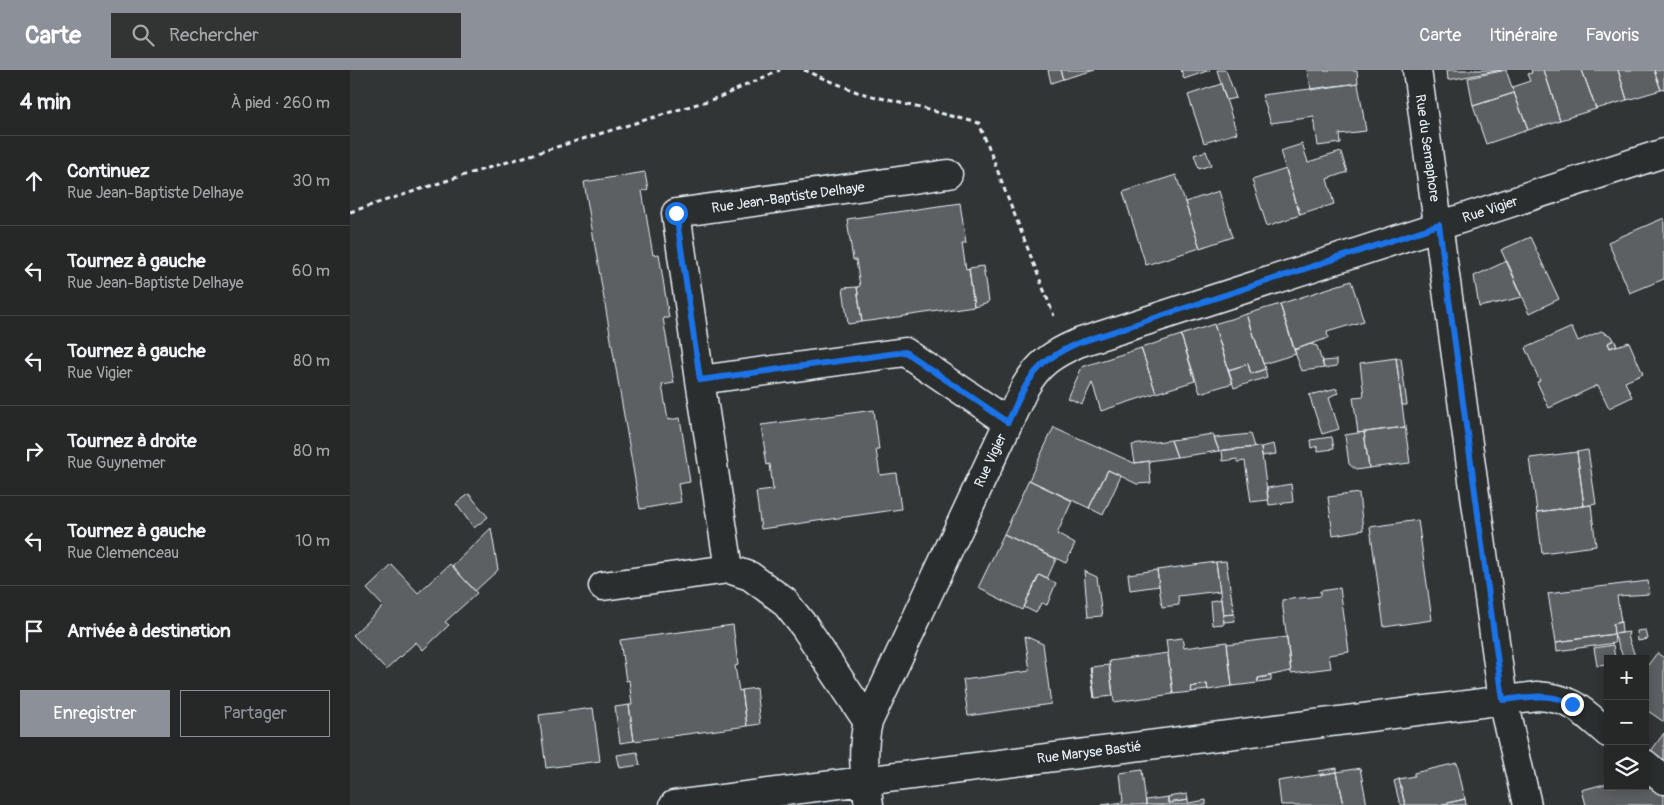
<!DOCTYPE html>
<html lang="fr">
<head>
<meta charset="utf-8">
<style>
  :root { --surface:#262828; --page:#323434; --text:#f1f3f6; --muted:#a4a6a8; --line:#424445; --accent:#8c9099 }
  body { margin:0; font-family:Pangolin,sans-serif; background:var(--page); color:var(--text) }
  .controls { position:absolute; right:15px; bottom:15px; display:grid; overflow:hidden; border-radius:0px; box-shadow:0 2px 12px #0003 }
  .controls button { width:45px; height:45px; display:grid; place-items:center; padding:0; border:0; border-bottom:1px solid var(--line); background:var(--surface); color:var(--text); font:25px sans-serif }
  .stop { position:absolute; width:15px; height:15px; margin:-11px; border:4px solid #1a73e8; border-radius:50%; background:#fff }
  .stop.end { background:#1a73e8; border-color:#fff; box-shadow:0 1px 5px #0008 }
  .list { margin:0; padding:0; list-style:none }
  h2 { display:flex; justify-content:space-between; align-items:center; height:65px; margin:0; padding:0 20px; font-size:21px }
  h2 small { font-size:16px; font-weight:400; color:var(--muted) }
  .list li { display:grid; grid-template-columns:32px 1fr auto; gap:15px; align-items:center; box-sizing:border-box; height:90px; padding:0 20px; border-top:1px solid var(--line) }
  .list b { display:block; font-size:19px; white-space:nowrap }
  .list p { margin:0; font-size:16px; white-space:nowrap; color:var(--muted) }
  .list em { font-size:16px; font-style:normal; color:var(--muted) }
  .actions { display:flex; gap:10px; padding:15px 20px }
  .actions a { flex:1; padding:11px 0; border:1px solid var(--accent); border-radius:0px; text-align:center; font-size:18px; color:var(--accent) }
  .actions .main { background:var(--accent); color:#fff }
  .icon { flex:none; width:28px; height:28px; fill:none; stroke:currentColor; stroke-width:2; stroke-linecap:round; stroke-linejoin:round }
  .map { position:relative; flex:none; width:1314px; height:735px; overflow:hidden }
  header { display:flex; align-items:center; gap:30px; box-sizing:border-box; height:70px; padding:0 25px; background:var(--accent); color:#fff }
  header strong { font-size:24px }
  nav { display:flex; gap:28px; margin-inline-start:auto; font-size:18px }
  .search { width:350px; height:45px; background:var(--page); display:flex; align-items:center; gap:12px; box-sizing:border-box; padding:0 18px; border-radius:0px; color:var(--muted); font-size:19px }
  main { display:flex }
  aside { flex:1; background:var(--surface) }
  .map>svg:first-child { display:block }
  .building { fill:#5c6063; stroke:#e8f1f8 }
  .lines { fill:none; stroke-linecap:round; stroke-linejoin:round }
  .minor-casing { stroke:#e8f1f8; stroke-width:31 }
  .path { stroke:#e8f1f8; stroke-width:3; stroke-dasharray:5 4; stroke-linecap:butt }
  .minor { stroke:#2a2d2e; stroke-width:28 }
  .route { stroke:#1a73e8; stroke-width:6 }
  .labels { text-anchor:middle; stroke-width:4; stroke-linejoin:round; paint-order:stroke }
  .street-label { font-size:14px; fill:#e8f1f8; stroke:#2a2d2e }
</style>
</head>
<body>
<header>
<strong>Carte</strong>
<div class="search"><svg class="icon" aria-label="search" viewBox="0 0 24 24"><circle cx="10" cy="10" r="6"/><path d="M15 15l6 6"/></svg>Rechercher</div>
<nav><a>Carte</a><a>Itinéraire</a><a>Favoris</a></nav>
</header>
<main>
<aside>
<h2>4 min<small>À pied · 260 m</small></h2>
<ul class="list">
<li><svg class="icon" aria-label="ahead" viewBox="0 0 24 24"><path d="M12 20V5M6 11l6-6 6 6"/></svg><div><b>Continuez</b><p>Rue Jean-Baptiste Delhaye</p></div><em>30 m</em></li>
<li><svg class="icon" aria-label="left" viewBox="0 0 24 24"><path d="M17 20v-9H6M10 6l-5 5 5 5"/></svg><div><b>Tournez à gauche</b><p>Rue Jean-Baptiste Delhaye</p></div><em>60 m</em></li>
<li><svg class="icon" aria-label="left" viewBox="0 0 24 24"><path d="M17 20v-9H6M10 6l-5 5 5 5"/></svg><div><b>Tournez à gauche</b><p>Rue Vigier</p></div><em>80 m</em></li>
<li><svg class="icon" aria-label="right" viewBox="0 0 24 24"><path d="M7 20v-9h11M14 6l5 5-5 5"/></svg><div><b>Tournez à droite</b><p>Rue Guynemer</p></div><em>80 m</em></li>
<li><svg class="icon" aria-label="left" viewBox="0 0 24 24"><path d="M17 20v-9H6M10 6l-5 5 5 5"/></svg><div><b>Tournez à gauche</b><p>Rue Clemenceau</p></div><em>10 m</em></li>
<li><svg class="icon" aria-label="arrive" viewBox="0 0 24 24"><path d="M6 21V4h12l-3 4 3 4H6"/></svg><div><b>Arrivée à destination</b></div></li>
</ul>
<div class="actions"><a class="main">Enregistrer</a><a>Partager</a></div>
</aside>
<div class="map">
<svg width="1314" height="735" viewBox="0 0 1314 735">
  <rect width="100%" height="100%" fill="#323536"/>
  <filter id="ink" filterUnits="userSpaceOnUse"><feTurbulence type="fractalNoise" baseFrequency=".02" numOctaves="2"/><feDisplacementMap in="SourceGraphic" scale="10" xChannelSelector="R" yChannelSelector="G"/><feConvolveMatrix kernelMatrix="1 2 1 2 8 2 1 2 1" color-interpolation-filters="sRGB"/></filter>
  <g filter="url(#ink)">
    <path class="building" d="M 698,0 L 710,0 L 713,9 L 701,13 Z
      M 710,0 L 745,0 L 713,9 Z
      M 831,0 L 860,0 L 834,9 Z
      M 867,0 L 876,0 L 886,28 L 876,30 Z
      M 958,0 L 1007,0 L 1008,13 L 961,20 Z
      M 1097,0 L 1152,0 L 1098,10 Z
      M 1156,0 L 1164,23 L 1123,36 L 1118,8 Z
      M 1181,0 L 1194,0 L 1210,50 L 1178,60 L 1162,17 L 1180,11 L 1177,4 L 1182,3 Z
      M 1194,0 L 1232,0 L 1246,39 L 1210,50 Z
      M 1232,0 L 1268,0 L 1277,30 L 1246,39 Z
      M 1268,0 L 1304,0 L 1311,20 L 1277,30 Z
      M 1304,0 L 1314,0 L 1314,19 L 1311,20 Z
      M 1008,13 L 1016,61 L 989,64 L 990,73 L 968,76 L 964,47 L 921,53 L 912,25 Z
      M 871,14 L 887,63 L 854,73 L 838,25 Z
      M 1164,23 L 1178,60 L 1136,74 L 1123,36 Z
      M 952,74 L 958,92 L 991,82 L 997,102 L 977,109 L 984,134 L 950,145 L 930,81 Z
      M 856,81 L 861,95 L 849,99 L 844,85 Z
      M 936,99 L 950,145 L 917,156 L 902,110 Z
      M 295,102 L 298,119 L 292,121 L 303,185 L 309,184 L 319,248 L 313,248 L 324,313 L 312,315 L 318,350 L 330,348 L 340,412 L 328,414 L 331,432 L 290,439 L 234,112 Z
      M 826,105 L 850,178 L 796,195 L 773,122 Z
      M 869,121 L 883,167 L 850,178 L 835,132 Z
      M 610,133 L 616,174 L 612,174 L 616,199 L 619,198 L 624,236 L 512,252 L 507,217 L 510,216 L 506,190 L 503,190 L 497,149 Z
      M 1314,148 L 1314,209 L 1280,223 L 1258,172 Z
      M 1180,167 L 1209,229 L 1180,243 L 1151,180 Z
      M 1157,191 L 1173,227 L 1129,237 L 1124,206 Z
      M 633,196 L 638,232 L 624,236 L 619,198 Z
      M 1001,211 L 1014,251 L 977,262 L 978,268 L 944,280 L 930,234 Z
      M 507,217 L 512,252 L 498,254 L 493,218 Z
      M 930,234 L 946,284 L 913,294 L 897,244 Z
      M 897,244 L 915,299 L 901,304 L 898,294 L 878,300 L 864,254 Z
      M 864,254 L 883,313 L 850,323 L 831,265 Z
      M 1222,257 L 1228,271 L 1251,261 L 1262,266 L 1264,270 L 1258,273 L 1260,278 L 1279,272 L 1293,304 L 1275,312 L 1282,327 L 1259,338 L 1248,315 L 1199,338 L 1187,312 L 1190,310 L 1188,307 L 1175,278 Z
      M 831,265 L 845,311 L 806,323 L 791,278 Z
      M 1264,270 L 1267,275 L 1260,278 L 1258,273 Z
      M 960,274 L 967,276 L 974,298 L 952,301 L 944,280 Z
      M 791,278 L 806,323 L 751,341 L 742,313 L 732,334 L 718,328 L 732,297 Z
      M 1046,288 L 1051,288 L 1057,335 L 1052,335 Z
      M 1046,288 L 1055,357 L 1008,363 L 1003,327 L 1014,326 L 1010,293 Z
      M 987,290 L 987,296 L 974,298 L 972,291 Z
      M 898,294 L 901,304 L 915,299 L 917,307 L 884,318 L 878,300 Z
      M 987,318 L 989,323 L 979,327 L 989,359 L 972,364 L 959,325 Z
      M 524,340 L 529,380 L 526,380 L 530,405 L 546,403 L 551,439 L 411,459 L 406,422 L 423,420 L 420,394 L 417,395 L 411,355 Z
      M 704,357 L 784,393 L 799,391 L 801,413 L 787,414 L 758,400 L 739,438 L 679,410 Z
      M 1055,357 L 1060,393 L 1019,398 L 1014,362 Z
      M 1014,362 L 1019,398 L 1006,400 L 999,394 L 995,365 Z
      M 863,364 L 869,381 L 827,387 L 821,370 Z
      M 900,364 L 904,377 L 869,381 L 864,368 Z
      M 981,367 L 983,379 L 968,381 L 968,376 L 961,378 L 960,370 Z
      M 821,370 L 827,387 L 785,393 L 782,375 Z
      M 924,374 L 926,384 L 912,386 L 911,377 Z
      M 911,377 L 918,430 L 901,432 L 895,391 L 888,392 L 887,389 L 873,391 L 872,380 Z
      M 1238,380 L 1246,434 L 1234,436 L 1227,382 Z
      M 1227,382 L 1234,436 L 1187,442 L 1180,388 Z
      M 758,400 L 771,406 L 753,445 L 739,438 Z
      M 679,410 L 722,431 L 707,464 L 725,474 L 716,493 L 654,464 Z
      M 941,414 L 943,432 L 919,435 L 917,418 Z
      M 1009,423 L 1013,460 L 983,465 L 978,427 Z
      M 119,424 L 138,447 L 124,458 L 106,434 Z
      M 1241,435 L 1246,476 L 1192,483 L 1187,442 Z
      M 1068,450 L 1082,550 L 1034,557 L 1020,457 Z
      M 141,458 L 148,500 L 125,521 L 102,496 Z
      M 654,464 L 706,489 L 697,509 L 689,505 L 673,540 L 628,518 Z
      M 876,491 L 884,544 L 873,545 L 866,492 Z
      M 866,492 L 870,521 L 828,526 L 829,535 L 812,537 L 807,500 Z
      M 100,494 L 127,523 L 95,552 L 99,555 L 73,580 L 66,572 L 36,600 L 3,565 L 33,536 L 17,519 L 42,495 L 68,523 Z
      M 807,500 L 809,516 L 780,520 L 778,504 Z
      M 734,501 L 747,507 L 752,546 L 738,547 Z
      M 689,505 L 706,513 L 697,535 L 691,533 L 686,543 L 674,537 Z
      M 1298,511 L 1300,524 L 1267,526 L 1271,552 L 1263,554 L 1264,564 L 1206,572 L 1198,523 Z
      M 990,518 L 999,582 L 979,585 L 981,598 L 941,603 L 932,530 L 970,526 L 970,521 Z
      M 871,529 L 874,554 L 862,555 L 860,531 Z
      M 884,544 L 885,551 L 874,552 L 873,545 Z
      M 1271,552 L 1272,563 L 1264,564 L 1263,554 Z
      M 383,555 L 388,595 L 385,596 L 389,621 L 392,620 L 397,656 L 284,671 L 279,635 L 282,635 L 279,610 L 276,611 L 270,570 Z
      M 1296,560 L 1298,569 L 1288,571 L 1287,561 Z
      M 1279,562 L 1278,566 L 1286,589 L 1274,589 L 1264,564 Z
      M 1264,564 L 1265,573 L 1207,581 L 1206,572 Z
      M 675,566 L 693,574 L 701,634 L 618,646 L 613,610 L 680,601 Z
      M 937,567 L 941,601 L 908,608 L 908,613 L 882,616 L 877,574 Z
      M 832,568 L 834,578 L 877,572 L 882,616 L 858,620 L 857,614 L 840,617 L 841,622 L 823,624 L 816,570 Z
      M 1263,575 L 1265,589 L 1258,589 L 1258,595 L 1247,596 L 1244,578 Z
      M 818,583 L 823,624 L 764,632 L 759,591 Z
      M 1307,583 L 1314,588 L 1314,652 L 1295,639 L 1295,599 Z
      M 759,595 L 763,626 L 745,628 L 741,597 Z
      M 740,597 L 741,597 L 744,628 Z
      M 921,606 L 921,611 L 908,613 L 908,608 Z
      M 857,614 L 858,620 L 841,622 L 840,617 Z
      M 406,618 L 410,654 L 397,656 L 392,620 Z
      M 279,635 L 284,671 L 270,673 L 265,637 Z
      M 243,638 L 250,691 L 196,698 L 189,645 Z
      M 1314,663 L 1314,690 L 1301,681 Z
      M 287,682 L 290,695 L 270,698 L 267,685 Z
      M 1107,693 L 1115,729 L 1089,735 L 1055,735 L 1049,709 L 1064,706 L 1064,703 Z
      M 987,698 L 987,702 L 970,705 L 969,701 Z
      M 1010,698 L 1017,735 L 994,735 L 987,702 Z
      M 792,700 L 796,735 L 752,735 L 773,732 L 770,703 Z
      M 987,702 L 994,735 L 931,735 L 928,711 Z
      M 1049,709 L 1055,735 L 1050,735 L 1044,711 Z
      M 1258,713 L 1258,716 L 1293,717 L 1303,714 L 1314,723 L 1314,735 L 1236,735 L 1232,720 Z
      M 837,724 L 838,730 L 818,733 L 818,727 Z
      M 818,727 L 818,733 L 838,730 L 838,733 L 856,730 L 856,735 L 796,735 L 796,730 Z
      M 1115,729 L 1116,735 L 1089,735 Z"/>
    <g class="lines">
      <g class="minor-casing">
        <path id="minor" d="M 1067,0 L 1153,630 L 1177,735
          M 350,310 L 555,282 L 658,352
          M 379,499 L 400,506 L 434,531 L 454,556 L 518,652
          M 253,516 L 379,499 L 350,310 L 326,143 L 598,104
          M 1295,694 L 1314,710
          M 324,735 L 1187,626 C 1223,628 1232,641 1258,663
          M 519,735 C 515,707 511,680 518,652 L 675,317 C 689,293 703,284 728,273 L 1314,83"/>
      </g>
      <path class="path" d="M 454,0 L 507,22 L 629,53 L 704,246
        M 0,142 L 102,109 L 370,27 L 430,0"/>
      <use href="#minor" class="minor"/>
    </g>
  </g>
  <g class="lines" filter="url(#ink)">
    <path class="route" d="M 326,143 L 350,310 L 555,282 L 658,352 C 677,311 684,292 728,273 L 1089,155 L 1153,630 C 1177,627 1200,622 1222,634"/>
  </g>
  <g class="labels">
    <g class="street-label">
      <text transform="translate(1078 78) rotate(82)" y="5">Rue du Semaphore</text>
      <text transform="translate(438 127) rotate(-8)" y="5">Rue Jean-Baptiste Delhaye</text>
      <text transform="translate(1140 139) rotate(-18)" y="5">Rue Vigier</text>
      <text transform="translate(640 390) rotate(-65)" y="5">Rue Vigier</text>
      <text transform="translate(739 682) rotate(-7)" y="5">Rue Maryse Bastié</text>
    </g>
  </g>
</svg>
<div class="controls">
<button>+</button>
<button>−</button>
<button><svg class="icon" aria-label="layers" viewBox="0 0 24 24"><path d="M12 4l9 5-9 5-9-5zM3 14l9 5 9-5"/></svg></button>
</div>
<div class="stop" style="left:326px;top:143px"></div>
<div class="stop end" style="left:1222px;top:634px"></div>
</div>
</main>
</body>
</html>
